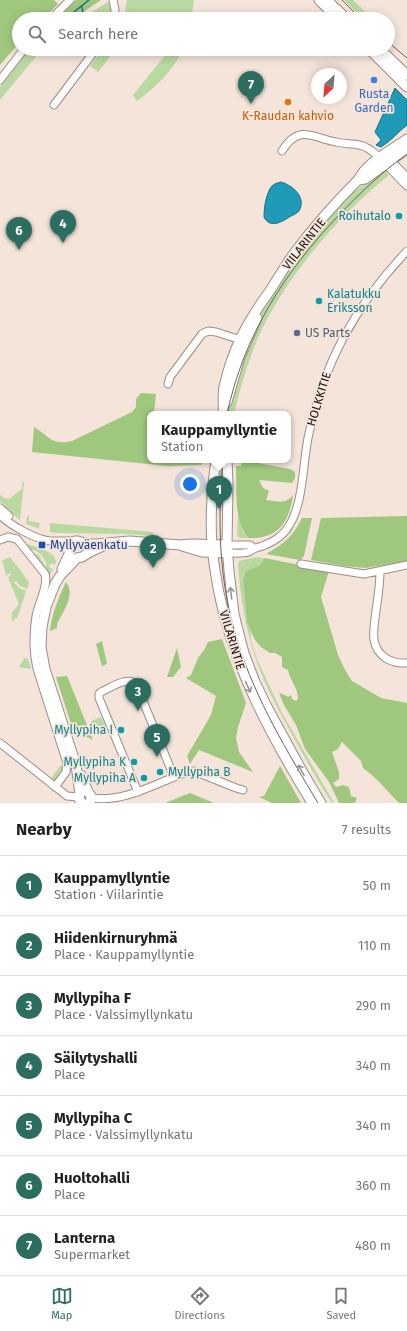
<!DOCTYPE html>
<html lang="en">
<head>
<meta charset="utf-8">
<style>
  :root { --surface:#fff; --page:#f6f6f6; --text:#222; --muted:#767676; --line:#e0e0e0; --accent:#2b6e60 }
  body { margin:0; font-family:"Fira Sans",sans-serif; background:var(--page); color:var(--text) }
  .compass { position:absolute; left:311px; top:68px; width:36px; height:36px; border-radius:50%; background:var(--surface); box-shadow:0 2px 10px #0003; rotate:206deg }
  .you { position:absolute; left:190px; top:484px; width:14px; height:14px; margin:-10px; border:3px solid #fff; border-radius:50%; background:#1a73e8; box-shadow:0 0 0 6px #1a73e833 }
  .badge { display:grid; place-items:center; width:26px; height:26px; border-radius:50%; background:var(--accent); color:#fff; font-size:13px; font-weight:700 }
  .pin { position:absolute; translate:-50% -33px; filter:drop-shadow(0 1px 2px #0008) }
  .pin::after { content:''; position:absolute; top:21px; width:14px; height:12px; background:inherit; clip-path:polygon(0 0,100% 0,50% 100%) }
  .popup { position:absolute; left:147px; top:411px; width:144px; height:52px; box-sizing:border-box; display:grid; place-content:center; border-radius:8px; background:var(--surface); filter:drop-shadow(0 1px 3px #0005); font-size:13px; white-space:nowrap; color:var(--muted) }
  .popup b { font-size:15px; color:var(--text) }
  .popup::after { content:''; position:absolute; left:50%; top:100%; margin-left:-8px; border:8px solid transparent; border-top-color:var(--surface) }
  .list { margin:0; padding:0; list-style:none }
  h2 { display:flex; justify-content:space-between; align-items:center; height:52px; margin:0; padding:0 16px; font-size:17px }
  h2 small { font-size:13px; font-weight:400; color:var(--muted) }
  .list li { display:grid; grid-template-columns:26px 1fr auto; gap:12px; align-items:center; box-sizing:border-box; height:60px; padding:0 16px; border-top:1px solid var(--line) }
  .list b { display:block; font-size:15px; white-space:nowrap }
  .list p { margin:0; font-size:13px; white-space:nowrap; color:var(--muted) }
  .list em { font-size:13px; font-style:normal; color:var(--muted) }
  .icon { flex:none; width:22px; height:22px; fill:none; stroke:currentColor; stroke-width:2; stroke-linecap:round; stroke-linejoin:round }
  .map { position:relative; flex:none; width:407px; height:803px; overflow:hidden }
  .search { position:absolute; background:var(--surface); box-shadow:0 2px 10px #0003; left:12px; right:12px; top:12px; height:44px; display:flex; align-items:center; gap:10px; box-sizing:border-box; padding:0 14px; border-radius:22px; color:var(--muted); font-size:15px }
  .sheet { height:472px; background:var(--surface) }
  nav { display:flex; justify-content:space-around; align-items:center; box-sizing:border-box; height:56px; border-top:1px solid var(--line); background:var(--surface); font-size:11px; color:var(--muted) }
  nav a { display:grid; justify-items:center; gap:2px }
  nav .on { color:var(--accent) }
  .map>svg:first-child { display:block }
  .green { fill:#bad9a2 }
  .forest { fill:#9fc87e }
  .water { fill:#1f9ab7; stroke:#1d7185 }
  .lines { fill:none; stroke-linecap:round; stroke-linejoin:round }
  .stream { stroke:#1d7185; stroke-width:1.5 }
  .minor-casing { stroke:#9c8d85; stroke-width:9 }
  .major-casing { stroke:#9c8d85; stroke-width:11 }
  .minor { stroke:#fff; stroke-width:7 }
  .major { stroke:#fff; stroke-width:9 }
  .tram { stroke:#6d635d; stroke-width:1 }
  .oneway { stroke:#979493 }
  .shop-dot { fill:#3f7fe0; stroke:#f4e4da; stroke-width:1.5 }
  .food-dot { fill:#e8710a; stroke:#f4e4da; stroke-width:1.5 }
  .culture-dot { fill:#0f9aa8; stroke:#f4e4da; stroke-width:1.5 }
  .service-dot { fill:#5c6f8a; stroke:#f4e4da; stroke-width:1.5 }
  .transit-dot { fill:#1a4fb4; stroke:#f4e4da; stroke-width:1.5 }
  .labels { text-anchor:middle; stroke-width:3.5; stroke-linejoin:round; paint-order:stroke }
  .shop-label { font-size:12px; fill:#366cbe; stroke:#f4e4da }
  .food-label { font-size:12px; fill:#c56008; stroke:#f4e4da }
  .culture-label { font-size:12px; fill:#0d838f; stroke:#f4e4da; text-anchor:end }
  .street-label { font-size:12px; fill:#18120f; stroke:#f4e4da }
  .service-label { font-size:12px; fill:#4e5e75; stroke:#f4e4da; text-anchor:start }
  .transit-label { font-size:12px; fill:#164399; stroke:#f4e4da; text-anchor:start }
</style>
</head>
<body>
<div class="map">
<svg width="407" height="803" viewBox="0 0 407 803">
  <rect width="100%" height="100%" fill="#f4e4da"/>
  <path class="green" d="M 127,0 L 194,0 L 191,19 L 151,19 L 144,14 L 139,19 L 124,19 Z
    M 344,0 L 353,0 L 373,19 L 363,19 Z
    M 110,1 L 112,14 L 110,19 L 88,19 L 85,16 Z
    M 29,49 L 42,49 L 0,100 L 0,87 Z
    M 103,49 L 116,49 L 98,72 L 90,66 Z
    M 170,49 L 183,49 C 174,70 155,88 137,101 L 133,95 Z
    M 384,169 L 389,175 C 336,218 278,285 253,350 C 245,371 239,393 234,414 L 226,414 L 232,390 L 260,315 L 276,286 L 307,242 L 347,197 Z
    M 217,460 L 225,460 L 224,481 L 215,480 Z
    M 22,482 L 24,482 L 20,520 L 11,513 L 0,501 L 0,495 L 4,498 L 9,499 L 22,489 Z
    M 238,513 L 243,532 L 248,538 L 240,538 L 237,536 Z
    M 29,515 L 29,521 L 40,523 L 39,529 L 26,524 L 27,517 Z
    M 50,523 L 153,532 L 153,536 L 129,534 L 57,533 L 50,532 Z
    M 28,544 C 37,548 60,552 55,565 L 52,563 L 49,565 L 50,568 L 53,569 L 50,575 L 48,575 L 32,553 L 39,555 L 45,566 L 47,565 C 43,557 40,550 30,550 L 27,546 Z
    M 10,557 L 29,582 L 27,589 L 20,586 L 16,581 L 14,582 L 19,588 L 26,591 L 17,619 L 16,617 L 13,622 L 11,617 L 13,616 L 11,614 L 19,604 L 8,578 L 11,574 L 10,573 L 6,576 L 3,563 L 1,561 Z
    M 255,557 L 265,558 L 260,565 L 246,571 L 243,580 L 247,623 L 251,632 L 251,640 L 257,659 L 282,713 L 334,803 L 332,803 C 316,779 303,754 289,729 C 274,702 259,674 251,643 C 244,617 240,592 238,565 L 239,561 Z
    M 22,657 L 28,659 L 31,669 L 19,667 L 24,659 Z
    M 101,717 L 105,725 L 94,730 L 91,721 Z
    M 65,765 L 66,768 L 57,781 L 51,778 L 60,766 Z"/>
  <path class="forest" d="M 0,0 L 54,0 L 58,4 L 43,19 L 19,19 L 19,43 L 0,65 Z
    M 76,0 L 101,0 L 73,19 L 58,19 Z
    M 141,393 L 156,394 L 154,414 L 150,414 L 150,460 L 204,460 L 201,465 L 167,466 L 32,452 L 34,427 C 49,436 52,446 72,441 L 132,412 L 136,407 L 136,399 Z
    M 242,460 L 290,469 L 295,472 L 295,478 L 292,483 L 259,480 L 263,488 L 269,491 L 266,500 C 277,501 285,505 293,495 C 289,523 278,539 248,538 C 233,519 237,489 236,466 L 241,466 Z
    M 407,516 L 407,561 L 366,568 L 344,566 L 311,560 L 321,518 Z
    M 302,518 L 312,518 L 304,556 L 300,560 L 266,554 C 284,544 293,536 302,518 Z
    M 265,558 L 329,571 L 321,597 L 338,655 L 345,670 L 352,681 L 381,698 L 407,703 L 407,803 L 399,803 C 387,791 377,778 363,768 L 361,761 L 342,742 L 338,749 L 332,752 L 339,772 L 339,779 L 333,783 L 336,787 L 343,785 L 349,787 L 351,796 L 357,798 L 355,803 L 339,803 L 329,782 L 305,749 L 296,725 L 284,705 L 279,693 L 285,695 L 288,697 L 291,695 L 292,699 L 296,701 L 298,699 C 298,687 290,681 288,670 L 282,667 L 282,657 L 275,653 L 270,653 L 261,647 L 255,640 L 247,623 L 243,580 L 246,571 L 260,565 Z
    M 66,582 C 76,595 63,611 57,624 L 57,628 L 50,631 C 52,613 58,599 66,582 Z
    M 222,639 L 246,703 L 238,727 L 236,738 L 239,752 L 253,772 L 199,750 L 190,764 L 187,756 L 211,715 L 216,696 L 186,678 L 191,675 L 198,658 L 204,650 L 208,642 Z
    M 102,641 L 107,664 L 102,666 L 96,644 Z
    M 177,648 L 181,667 L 173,677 L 167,677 Z
    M 67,676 L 93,740 L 73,730 L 56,677 Z
    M 280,766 L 301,803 L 272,803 L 259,797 L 264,796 Z
    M 190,793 L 214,803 L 165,803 Z"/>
  <path class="water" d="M 395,88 L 407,100 L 407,125 C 398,132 391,141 381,147 L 376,145 L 381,140 L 375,132 Z
    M 281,182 C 292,185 307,197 299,211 C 297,213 294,215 291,216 C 282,222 270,229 264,217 C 264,208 266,193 272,186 C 275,183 278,183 281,182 Z"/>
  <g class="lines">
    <path class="stream" d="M 82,7 L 84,19
      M 69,16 L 89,0"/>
    <g class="minor-casing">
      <path id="minor" d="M 113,0 L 115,10 L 114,19
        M 51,19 L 70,0
        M 0,80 L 24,49
        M 54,105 L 96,49
        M 282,151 C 299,123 313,138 336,142 C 348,145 359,142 369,149 C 383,158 395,175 407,186
        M 386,159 L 391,161 L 407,177
        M 168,384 L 170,377 L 202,334 L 208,331 L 216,332 L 244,341
        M 0,508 L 9,516
        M 0,515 C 10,525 36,540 51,541 C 59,541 68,541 76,541
        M 0,540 L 8,537 L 17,539 L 45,574 C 49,585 38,604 36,616 C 33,635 33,654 38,672 L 67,763 L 66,772 L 55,787
        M 51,541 L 55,544 L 70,550
        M 227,545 L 250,545 L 254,548
        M 227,553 C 234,553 243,554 249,552 C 250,552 252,549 254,549 C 257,547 261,547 265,545 C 275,541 285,534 290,524 C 303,503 303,463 308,438 C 323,364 355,306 407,251
        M 301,564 L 364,574 L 407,565
        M 380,571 C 380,587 377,603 375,618 C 374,626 373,633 374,640 C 377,657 392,664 407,663
        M 0,743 L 67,796 L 79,797
        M 138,792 L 99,698 L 99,694 L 101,692 C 110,688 127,676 136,684 L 174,777
        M 91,798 C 118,802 143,790 167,780 C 176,776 185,772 194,771 L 236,788 L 243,790"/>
    </g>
    <g class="major-casing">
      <path id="major" d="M 319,0 L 338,19
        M 327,0 L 347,19
        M 369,49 L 407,87
        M 380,49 L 407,75
        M 358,180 L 365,179 L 407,149
        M 227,402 L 240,357 L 257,318
        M 223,414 C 224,405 222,396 224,387 C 232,350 247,322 269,292 C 277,280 284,268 292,256 C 312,229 334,204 358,180 C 367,162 390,151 407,139
        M 216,460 C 212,488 210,517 212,545 C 213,561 216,577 219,593 C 235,670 271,736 312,803
        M 227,460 L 228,484 L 227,545 L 229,571 L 234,614 L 244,653 L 255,682 L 266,705 L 302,771 L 321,803
        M 182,546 L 202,552 L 227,553
        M 62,569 L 70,552 L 71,545 L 75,541 L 78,541 L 89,544 L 96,544 L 130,541 L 180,545 L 192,544 L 227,545
        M 81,775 L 88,792 L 91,796 L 90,803
        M 82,803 L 79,799 L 80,794 L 76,765 L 45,669 L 41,647 L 42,627 L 46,607 L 55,584 L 60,576 L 77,558 L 82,557 L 90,552 L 110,543"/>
    </g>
    <use href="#minor" class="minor"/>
    <use href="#major" class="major"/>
    <path class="tram" d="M 342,0 L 361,19
      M 388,42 L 407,58
      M 227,414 C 244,335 284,273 339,215 C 360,193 382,172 407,154
      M 223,460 C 217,521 219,585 238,643 C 256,700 288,753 318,803"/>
  </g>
  <defs><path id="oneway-shaft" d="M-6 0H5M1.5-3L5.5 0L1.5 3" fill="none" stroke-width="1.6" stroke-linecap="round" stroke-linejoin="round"/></defs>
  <g class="oneway">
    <use href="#oneway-shaft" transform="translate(231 593) rotate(-97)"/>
    <use href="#oneway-shaft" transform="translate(248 687) rotate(66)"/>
    <use href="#oneway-shaft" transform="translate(301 770) rotate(-120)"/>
  </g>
  <circle class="shop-dot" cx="374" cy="80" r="4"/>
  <circle class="food-dot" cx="288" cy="102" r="4"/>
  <g class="culture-dot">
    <circle cx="399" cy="216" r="4"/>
    <circle cx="319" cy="301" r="4"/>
    <circle cx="121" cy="730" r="4"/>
    <circle cx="134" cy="762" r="4"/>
    <circle cx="160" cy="772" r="4"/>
    <circle cx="144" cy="778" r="4"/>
  </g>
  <circle class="service-dot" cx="297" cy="333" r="4"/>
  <rect class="transit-dot" x="38" y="541" width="8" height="8" rx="2"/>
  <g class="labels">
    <g class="shop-label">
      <text x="374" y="98">Rusta<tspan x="374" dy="14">Garden</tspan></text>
    </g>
    <g class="food-label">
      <text x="288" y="120">K-Raudan kahvio</text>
    </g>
    <g class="culture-label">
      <text x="391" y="220">Roihutalo</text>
      <text x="327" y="298" text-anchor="start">Kalatukku<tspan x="327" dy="14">Eriksson</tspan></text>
      <text x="113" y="734">Myllypiha I</text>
      <text x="126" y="766">Myllypiha K</text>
      <text x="168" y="776" text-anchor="start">Myllypiha B</text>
      <text x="136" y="782">Myllypiha A</text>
    </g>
    <g class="street-label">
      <text transform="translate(304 244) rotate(-52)" y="4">VIILARINTIE</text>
      <text transform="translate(319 399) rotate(-73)" y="4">HOLKKITIE</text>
      <text transform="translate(232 640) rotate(73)" y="4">VIILARINTIE</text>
    </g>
    <g class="service-label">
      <text x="305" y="337">US Parts</text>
    </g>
    <g class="transit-label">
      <text x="50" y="549">Myllyväenkatu</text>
    </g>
  </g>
</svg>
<svg class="compass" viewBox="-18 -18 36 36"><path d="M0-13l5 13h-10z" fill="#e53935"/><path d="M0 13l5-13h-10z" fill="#767676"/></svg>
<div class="you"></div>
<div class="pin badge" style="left:219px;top:509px">1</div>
<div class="popup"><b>Kauppamyllyntie</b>Station</div>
<div class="pin badge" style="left:153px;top:568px">2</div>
<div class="pin badge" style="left:138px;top:711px">3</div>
<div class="pin badge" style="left:63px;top:243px">4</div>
<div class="pin badge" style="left:157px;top:757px">5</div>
<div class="pin badge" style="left:19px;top:250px">6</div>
<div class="pin badge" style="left:251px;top:104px">7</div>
<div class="search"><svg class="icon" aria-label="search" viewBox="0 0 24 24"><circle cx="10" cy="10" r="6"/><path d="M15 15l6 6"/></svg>Search here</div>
</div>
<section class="sheet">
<h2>Nearby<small>7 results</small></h2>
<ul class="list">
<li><span class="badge">1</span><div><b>Kauppamyllyntie</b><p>Station · Viilarintie</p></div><em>50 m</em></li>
<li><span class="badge">2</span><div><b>Hiidenkirnuryhmä</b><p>Place · Kauppamyllyntie</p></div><em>110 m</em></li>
<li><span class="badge">3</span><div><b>Myllypiha F</b><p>Place · Valssimyllynkatu</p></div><em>290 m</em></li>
<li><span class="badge">4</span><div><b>Säilytyshalli</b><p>Place</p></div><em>340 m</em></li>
<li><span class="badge">5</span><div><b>Myllypiha C</b><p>Place · Valssimyllynkatu</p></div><em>340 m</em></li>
<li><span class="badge">6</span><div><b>Huoltohalli</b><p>Place</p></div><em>360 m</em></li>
<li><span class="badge">7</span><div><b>Lanterna</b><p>Supermarket</p></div><em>480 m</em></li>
</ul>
</section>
<nav>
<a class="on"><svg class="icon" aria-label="map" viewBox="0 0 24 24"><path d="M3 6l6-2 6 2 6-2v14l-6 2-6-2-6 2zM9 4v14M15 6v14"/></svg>Map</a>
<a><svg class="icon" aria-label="directions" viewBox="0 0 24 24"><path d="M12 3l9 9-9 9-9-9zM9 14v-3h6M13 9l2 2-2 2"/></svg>Directions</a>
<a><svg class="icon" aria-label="saved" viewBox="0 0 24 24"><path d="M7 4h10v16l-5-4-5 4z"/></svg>Saved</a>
</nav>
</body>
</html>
